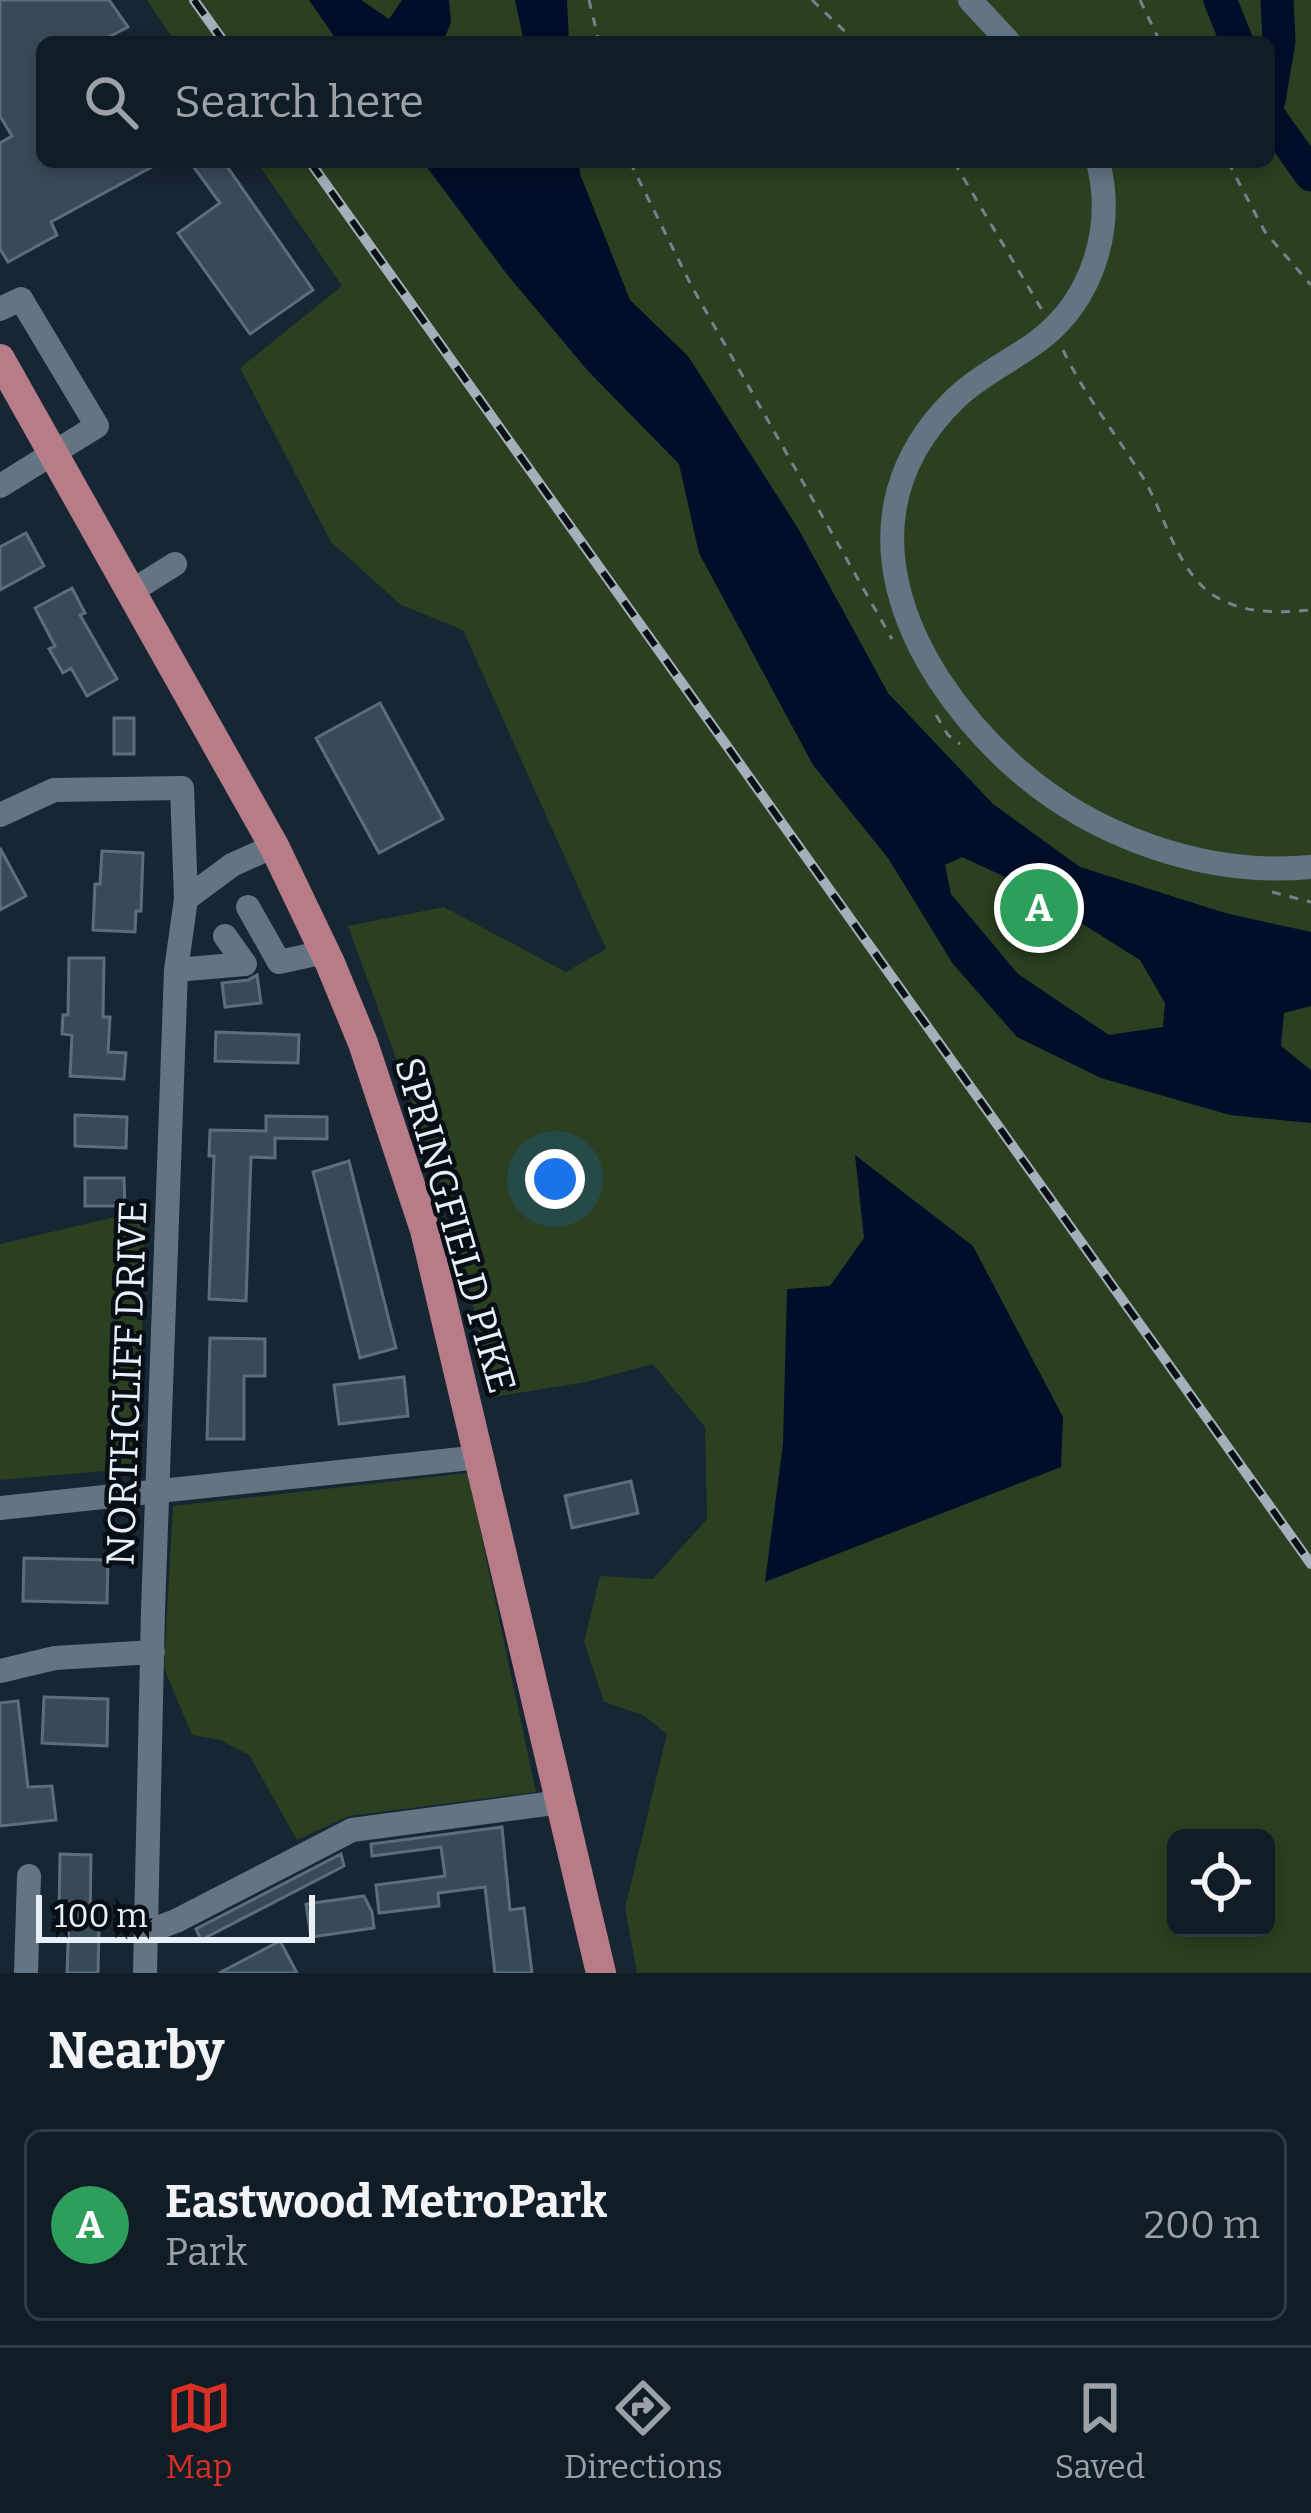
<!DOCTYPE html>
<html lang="en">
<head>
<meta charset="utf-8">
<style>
  :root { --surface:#101c26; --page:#19252e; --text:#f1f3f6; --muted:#9ca1a7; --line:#303a43; --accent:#d93025 }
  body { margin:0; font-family:Bitter,serif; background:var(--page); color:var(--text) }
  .controls { position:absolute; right:36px; bottom:36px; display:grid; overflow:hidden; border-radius:18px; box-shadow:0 6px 18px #0003 }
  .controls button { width:108px; height:108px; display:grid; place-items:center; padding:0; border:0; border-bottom:3px solid var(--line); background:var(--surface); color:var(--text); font:60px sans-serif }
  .scale { position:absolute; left:36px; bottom:30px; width:279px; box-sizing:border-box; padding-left:12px; border:6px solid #e5f0f8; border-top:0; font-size:33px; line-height:42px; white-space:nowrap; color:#e5f0f8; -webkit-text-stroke:9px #080e14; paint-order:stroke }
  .you { position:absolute; left:555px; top:1179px; width:42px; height:42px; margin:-30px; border:9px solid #fff; border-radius:50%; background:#1a73e8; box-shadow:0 0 0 18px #1a73e833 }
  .badge { display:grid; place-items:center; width:78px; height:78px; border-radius:50%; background:var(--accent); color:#fff; font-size:39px; font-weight:700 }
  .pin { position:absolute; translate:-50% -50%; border:6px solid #fff; box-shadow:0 3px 12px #0006 }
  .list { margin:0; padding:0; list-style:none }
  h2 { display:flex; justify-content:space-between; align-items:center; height:156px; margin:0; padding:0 48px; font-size:51px }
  h2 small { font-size:39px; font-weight:400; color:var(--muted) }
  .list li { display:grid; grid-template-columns:78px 1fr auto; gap:36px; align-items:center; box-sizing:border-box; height:192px; margin:0 24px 24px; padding:0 24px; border:3px solid var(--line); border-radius:18px }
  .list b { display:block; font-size:45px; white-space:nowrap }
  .list p { margin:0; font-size:39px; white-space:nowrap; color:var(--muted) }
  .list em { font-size:39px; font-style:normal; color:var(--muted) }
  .icon { flex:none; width:66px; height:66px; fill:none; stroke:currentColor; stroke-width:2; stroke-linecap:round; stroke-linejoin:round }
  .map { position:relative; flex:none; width:1311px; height:1973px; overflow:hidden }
  .search { position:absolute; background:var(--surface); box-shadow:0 6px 18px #0003; left:36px; right:36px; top:36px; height:132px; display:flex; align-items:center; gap:30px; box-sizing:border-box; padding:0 42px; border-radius:18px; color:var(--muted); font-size:45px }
  .sheet { height:372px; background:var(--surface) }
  nav { display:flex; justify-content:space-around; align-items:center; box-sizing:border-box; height:168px; border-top:3px solid var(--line); background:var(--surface); font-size:33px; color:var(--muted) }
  nav a { display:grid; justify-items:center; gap:6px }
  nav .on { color:var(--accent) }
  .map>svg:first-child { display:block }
  .green { fill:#2a4021; fill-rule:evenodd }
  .water { fill:#000e29; fill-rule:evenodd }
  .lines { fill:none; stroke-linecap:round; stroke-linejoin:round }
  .river { stroke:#000e29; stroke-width:33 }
  .building { fill:#394a57; stroke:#5c6e7c; stroke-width:3 }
  .path { stroke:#74828c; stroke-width:3; stroke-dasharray:9 9; stroke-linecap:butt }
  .minor { stroke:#637583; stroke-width:24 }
  .major { stroke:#b87c89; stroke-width:30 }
  .rail-casing { stroke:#a3afb9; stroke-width:10 }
  .rail { stroke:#080e14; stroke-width:6; stroke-dasharray:18; stroke-linecap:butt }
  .labels { text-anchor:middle; stroke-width:9; stroke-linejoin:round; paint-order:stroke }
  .street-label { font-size:39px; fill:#e5f0f8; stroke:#080e14 }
</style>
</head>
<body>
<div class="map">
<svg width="1311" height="1973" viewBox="0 0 1311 1973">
  <rect width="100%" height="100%" fill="#162632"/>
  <path class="green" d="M 147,0 L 1311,0 L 1311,1973 L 637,1973 L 625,1908 L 667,1734 L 643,1715 L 604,1702 L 584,1642 L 600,1576 L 653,1579 L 707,1519 L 705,1427 L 653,1364 L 586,1382 L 494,1397 L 462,1256 L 432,1157 L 348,926 L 444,907 L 566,972 L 606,949 L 463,630 L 401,605 L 331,542 L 240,368 L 342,286 L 257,162 L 1269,162 L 1269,42 L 175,42 ZM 1176,1838 L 1266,1838 L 1266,1928 L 1176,1928 Z
    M 145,1210 L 139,1468 L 0,1480 L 0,1244 Z
    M 468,1473 L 536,1792 L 349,1816 L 297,1840 L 249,1755 L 220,1740 L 192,1735 L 164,1668 L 173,1506 Z"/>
  <path class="water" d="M 309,0 L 361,0 L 389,19 L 402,0 L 449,0 L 451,22 L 443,42 L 338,42 Z
    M 515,0 L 567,0 L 569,42 L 524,42 Z
    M 423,162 L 579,162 L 580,174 L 630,300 L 688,356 L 799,530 L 888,693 L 993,804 L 1080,867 L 1225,913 L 1311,932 L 1311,1006 L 1284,1013 L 1281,1046 L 1311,1070 L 1311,1123 L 1230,1115 L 1101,1078 L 1017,1037 L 953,964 L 888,858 L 813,765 L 699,553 L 679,464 L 588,371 L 506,273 ZM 962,857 L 1016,882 L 1140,960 L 1165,1003 L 1163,1027 L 1109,1035 L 1018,974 L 951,894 L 945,865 Z
    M 855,1155 L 973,1246 L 1063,1417 L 1061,1467 L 765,1582 L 783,1444 L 787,1289 L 830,1286 L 864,1238 Z"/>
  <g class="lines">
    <path class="river" d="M 1220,0 L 1237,42
      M 1269,100 L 1279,41 L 1277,0
      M 1269,116 L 1311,175"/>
  </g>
  <path class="building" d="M 0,0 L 109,0 L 128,27 L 99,42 L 42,42 L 42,162 L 161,162 L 51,222 L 57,235 L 8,262 L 0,249 L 0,143 L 12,136 L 0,116 Z
    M 190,162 L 224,162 L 313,290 L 250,334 L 178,233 L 220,203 Z
    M 26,533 L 44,566 L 0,590 L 0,547 Z
    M 72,588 L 85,613 L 80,615 L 117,679 L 87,696 L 71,668 L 63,673 L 49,649 L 55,646 L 35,608 Z
    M 380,703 L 443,819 L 379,853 L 316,738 Z
    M 114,718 L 134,718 L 134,754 L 114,754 Z
    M 0,848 L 26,896 L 0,910 Z
    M 102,851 L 143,853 L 141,911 L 136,911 L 135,932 L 93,930 L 95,884 L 100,884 Z
    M 69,958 L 104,958 L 103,1017 L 110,1017 L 108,1052 L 126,1053 L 124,1079 L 70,1076 L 72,1035 L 62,1034 L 63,1015 L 68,1015 Z
    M 257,975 L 261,1003 L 225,1007 L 222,983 L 248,980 Z
    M 216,1032 L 299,1035 L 298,1063 L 215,1061 Z
    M 75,1115 L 127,1117 L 126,1148 L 75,1146 Z
    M 266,1116 L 327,1117 L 327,1139 L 275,1138 L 275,1158 L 251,1157 L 246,1301 L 209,1299 L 214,1156 L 209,1156 L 210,1130 L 266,1131 Z
    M 349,1161 L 396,1348 L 360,1358 L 313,1172 Z
    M 85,1178 L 124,1178 L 125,1206 L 85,1206 Z
    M 210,1338 L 265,1339 L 265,1376 L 244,1376 L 244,1439 L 207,1439 Z
    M 404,1377 L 408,1416 L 339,1424 L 334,1385 Z
    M 631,1481 L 638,1513 L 572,1528 L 565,1496 Z
    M 24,1558 L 108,1560 L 107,1603 L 23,1601 Z
    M 44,1697 L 108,1699 L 107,1746 L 42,1743 Z
    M 18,1701 L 28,1787 L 52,1786 L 56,1820 L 0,1826 L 0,1703 Z
    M 502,1827 L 510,1910 L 524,1908 L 532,1973 L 495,1973 L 485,1887 L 438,1893 L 439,1906 L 379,1913 L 376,1885 L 445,1876 L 441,1847 L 372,1856 L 371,1844 Z
    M 60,1854 L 91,1855 L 90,1925 L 99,1926 L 98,1973 L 67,1973 L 69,1916 L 59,1916 Z
    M 341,1854 L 344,1866 L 201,1940 L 196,1929 Z
    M 364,1896 L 372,1912 L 374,1928 L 311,1937 L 306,1904 Z
    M 280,1941 L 297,1973 L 219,1973 Z"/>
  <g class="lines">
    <path class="path" d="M 589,0 L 599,42
      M 812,0 L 856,42
      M 1140,0 L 1160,42
      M 630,162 L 691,285 L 892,639
      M 954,162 L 1042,310
      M 1228,162 L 1265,232 L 1311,285
      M 1063,350 C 1085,396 1116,434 1142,476 C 1165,513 1175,569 1213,595 C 1242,614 1277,613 1311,610
      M 936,715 L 948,735 L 960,744
      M 1272,892 L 1311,902"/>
    <path class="minor" d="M 970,0 L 1009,42
      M 1098,162 C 1115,227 1093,300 1038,341 C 1011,361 980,375 956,398 C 835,515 905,666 1010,763 C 1090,836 1204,877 1311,867
      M 0,309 L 21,299 L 97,426 L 0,486
      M 132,591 L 175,564
      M 0,815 L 54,790 L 182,788 L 186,899 L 176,970 L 153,1610 L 145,1973
      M 186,899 L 232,865 L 274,846
      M 248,907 L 279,962 L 325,952
      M 176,970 L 245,964 L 225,936
      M 0,1508 L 480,1457
      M 0,1671 L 55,1658 L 153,1652
      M 146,1932 L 176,1921 L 352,1830 L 561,1802
      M 26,1973 L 29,1876"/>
    <path class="major" d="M 0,359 L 274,846 L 330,963 L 363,1043 L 425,1230 L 601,1973"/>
    <g class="rail-casing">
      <path id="rail" d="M 194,0 L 224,42
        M 310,162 L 1311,1564"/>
    </g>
    <use href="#rail" class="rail"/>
  </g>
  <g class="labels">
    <g class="street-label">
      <text transform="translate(456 1225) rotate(74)" y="14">SPRINGFIELD PIKE</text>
      <text transform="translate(126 1383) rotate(-88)" y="14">NORTHCLIFF DRIVE</text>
    </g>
  </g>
</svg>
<div class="controls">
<button><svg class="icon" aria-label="locate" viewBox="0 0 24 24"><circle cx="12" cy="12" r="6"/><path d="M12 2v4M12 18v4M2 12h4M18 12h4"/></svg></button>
</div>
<div class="scale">100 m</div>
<div class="you"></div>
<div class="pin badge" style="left:1039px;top:908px;background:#2e9e5b">A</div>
<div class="search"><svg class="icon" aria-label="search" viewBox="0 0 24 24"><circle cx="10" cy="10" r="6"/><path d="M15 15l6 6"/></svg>Search here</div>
</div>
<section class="sheet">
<h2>Nearby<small></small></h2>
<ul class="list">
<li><span class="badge" style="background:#2e9e5b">A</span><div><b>Eastwood MetroPark</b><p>Park</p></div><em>200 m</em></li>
</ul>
</section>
<nav>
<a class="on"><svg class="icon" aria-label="map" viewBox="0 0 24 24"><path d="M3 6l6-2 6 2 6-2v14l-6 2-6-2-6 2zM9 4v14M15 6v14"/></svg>Map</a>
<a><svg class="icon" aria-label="directions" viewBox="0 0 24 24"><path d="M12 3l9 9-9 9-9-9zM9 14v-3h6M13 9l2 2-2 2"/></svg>Directions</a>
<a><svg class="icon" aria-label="saved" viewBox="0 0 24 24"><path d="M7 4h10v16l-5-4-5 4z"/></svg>Saved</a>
</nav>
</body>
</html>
